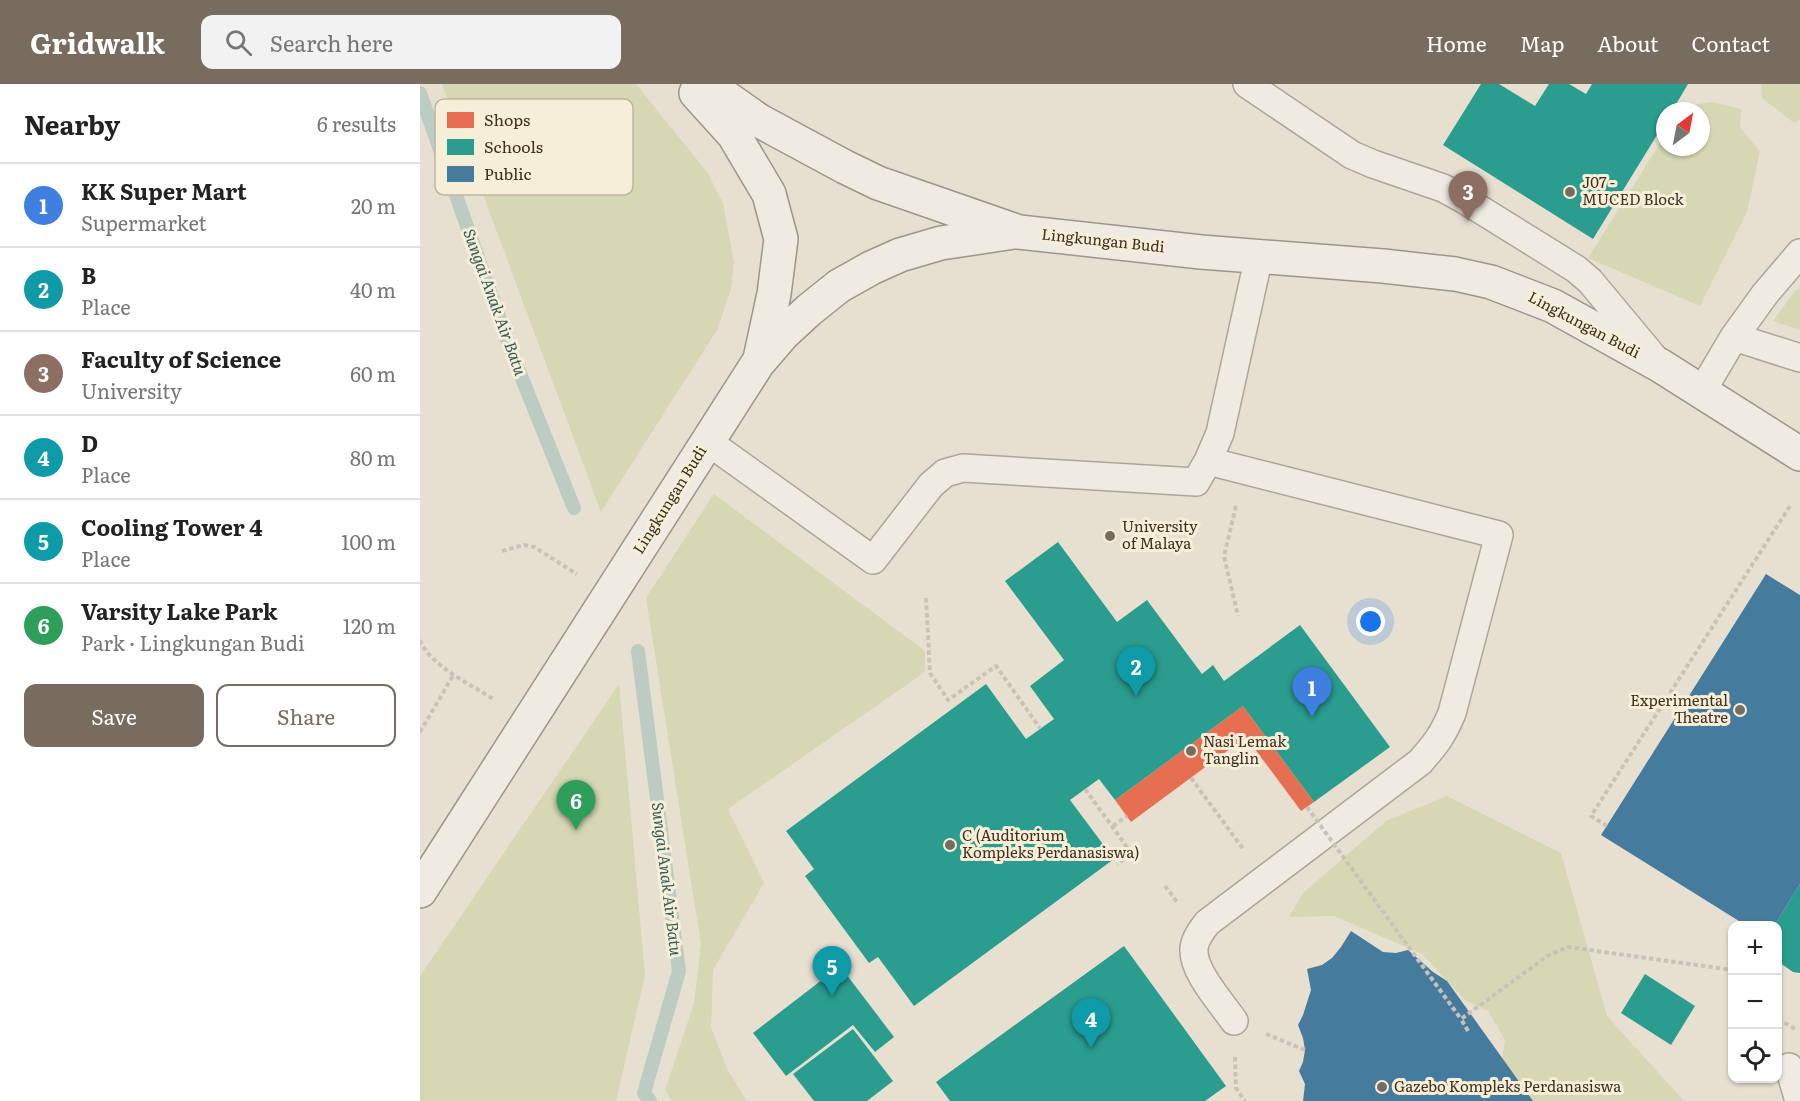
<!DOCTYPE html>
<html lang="en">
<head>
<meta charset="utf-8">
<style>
  :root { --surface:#fff; --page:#f2f2f2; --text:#222; --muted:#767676; --line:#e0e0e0; --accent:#786c5e }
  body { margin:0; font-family:Literata,serif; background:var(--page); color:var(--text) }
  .controls { position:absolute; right:18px; bottom:18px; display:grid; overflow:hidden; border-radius:12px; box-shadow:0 2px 4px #0004 }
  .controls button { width:54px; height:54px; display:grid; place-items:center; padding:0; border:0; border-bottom:2px solid var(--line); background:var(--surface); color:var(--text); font:30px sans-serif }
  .compass { position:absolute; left:1236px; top:18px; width:54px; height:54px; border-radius:50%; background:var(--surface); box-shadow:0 2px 4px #0004; rotate:32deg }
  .you { position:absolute; left:951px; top:538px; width:21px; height:21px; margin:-15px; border:4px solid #fff; border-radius:50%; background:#1a73e8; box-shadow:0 0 0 9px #1a73e833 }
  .badge { display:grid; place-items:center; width:39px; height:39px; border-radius:50%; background:var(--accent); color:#fff; font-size:20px; font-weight:700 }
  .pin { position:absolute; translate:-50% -50px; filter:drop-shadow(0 2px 3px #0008) }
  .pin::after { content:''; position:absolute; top:32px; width:21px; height:18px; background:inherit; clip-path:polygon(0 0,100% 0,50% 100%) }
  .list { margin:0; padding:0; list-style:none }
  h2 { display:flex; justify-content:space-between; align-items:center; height:78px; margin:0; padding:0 24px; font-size:26px }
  h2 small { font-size:20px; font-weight:400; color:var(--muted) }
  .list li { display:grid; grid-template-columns:39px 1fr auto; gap:18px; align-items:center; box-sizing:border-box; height:84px; padding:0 24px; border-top:2px solid var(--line) }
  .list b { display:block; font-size:22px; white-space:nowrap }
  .list p { margin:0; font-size:20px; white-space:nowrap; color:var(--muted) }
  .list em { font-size:20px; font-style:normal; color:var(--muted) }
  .actions { display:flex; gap:12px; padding:18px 24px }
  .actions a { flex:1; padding:14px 0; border:2px solid var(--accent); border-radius:12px; text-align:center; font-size:21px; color:var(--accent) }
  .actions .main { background:var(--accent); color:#fff }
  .icon { flex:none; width:33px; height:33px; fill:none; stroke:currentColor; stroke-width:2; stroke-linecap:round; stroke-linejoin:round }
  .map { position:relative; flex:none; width:1380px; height:1017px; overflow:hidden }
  header { display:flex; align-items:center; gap:36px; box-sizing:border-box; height:84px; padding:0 30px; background:var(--accent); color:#fff }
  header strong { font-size:28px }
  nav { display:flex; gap:33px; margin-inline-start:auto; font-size:21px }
  .search { width:420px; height:54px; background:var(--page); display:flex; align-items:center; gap:15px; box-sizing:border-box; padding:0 21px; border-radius:12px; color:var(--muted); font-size:22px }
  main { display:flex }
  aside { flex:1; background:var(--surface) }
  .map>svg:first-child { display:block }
  .green { fill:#d6d7b3 }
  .shops { fill:#e76f51 }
  .schools { fill:#2a9d8f }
  .public { fill:#457b9d }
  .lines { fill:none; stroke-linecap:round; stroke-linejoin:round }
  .stream { stroke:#bcccc2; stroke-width:14 }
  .lane-casing { stroke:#ada599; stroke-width:30 }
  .secondary-casing { stroke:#9c958a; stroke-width:36 }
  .path { stroke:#c8c2b9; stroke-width:4; stroke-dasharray:4.5 3; stroke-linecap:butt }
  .lane { stroke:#efebe3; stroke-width:27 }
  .secondary { stroke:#efebe3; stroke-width:33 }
  .path-bridge { stroke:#c8c2b9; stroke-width:4; stroke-dasharray:4.5 3; stroke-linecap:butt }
  .poi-dot { fill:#786c5e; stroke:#f7eed8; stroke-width:2 }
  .labels { text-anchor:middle; stroke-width:6; stroke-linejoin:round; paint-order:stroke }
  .poi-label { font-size:15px; fill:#3d2e20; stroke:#f7eed8; text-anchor:start }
  .street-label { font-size:15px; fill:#3d2e20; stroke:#f7eed8 }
  .water-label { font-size:16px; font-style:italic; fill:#2f5d5a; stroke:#f7eed8 }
  .key { fill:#f7eed8; stroke:#bfb4a1; stroke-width:1.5 }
  .key-label { font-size:16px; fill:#3d2e20 }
</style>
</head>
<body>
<header>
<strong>Gridwalk</strong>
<div class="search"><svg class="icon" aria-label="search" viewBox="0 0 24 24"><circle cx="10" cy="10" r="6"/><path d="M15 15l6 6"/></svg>Search here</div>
<nav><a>Home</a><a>Map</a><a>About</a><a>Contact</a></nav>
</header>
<main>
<aside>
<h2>Nearby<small>6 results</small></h2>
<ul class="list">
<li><span class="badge" style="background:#3f7fe0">1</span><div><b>KK Super Mart</b><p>Supermarket</p></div><em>20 m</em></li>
<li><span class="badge" style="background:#0f9aa8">2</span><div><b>B</b><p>Place</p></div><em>40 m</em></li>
<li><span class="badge" style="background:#8d6e63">3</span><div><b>Faculty of Science</b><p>University</p></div><em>60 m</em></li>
<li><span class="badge" style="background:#0f9aa8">4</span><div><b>D</b><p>Place</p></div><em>80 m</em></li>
<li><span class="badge" style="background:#0f9aa8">5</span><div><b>Cooling Tower 4</b><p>Place</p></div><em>100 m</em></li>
<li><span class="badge" style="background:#2e9e5b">6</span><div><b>Varsity Lake Park</b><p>Park · Lingkungan Budi</p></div><em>120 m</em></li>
</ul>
<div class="actions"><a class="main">Save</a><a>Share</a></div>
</aside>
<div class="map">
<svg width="1380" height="1017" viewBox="0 0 1380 1017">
  <rect width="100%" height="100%" fill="#e7e0d1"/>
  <path class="green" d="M 22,0 L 216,0 L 287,88 L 303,119 L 314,178 L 311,205 L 297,246 L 181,428 Z
    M 1341,0 L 1380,0 L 1380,35 L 1374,39 L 1342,14 Z
    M 1292,18 L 1321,25 L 1320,44 L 1340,67 L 1327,128 L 1280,222 L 1168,174 L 1245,51 L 1245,63 L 1281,63 L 1281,27 L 1263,27 L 1272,21 Z
    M 1380,204 L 1380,246 L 1353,237 L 1375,207 Z
    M 294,410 L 505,567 L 505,588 L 308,725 L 344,799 L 293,886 L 291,943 L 307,985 L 327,1017 L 252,1017 L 245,1006 L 274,919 L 281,860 L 226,514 Z
    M 199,600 L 225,891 L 196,1017 L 0,1017 L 0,892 Z
    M 1027,712 L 1141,769 L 1187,932 L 1264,1017 L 1111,1017 L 1082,976 L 1085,956 L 1068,927 L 1045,916 L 1002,870 L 914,832 L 869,833 L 883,809 L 966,737 Z"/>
  <path class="shops" d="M 823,622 L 894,718 L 881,727 L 826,653 L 711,738 L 695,716 Z"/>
  <path class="schools" d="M 1061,0 L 1079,0 L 1115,22 L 1129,0 L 1149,0 L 1166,10 L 1172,0 L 1268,0 L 1252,27 L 1245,27 L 1245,38 L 1173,155 L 1023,61 Z
    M 638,458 L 697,538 L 727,516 L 782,590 L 793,581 L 804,597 L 880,541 L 970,663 L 894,718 L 823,622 L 695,716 L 679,695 L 650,716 L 694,775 L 494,922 L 458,873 L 449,879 L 385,792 L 394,785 L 366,747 L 566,600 L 606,655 L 634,635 L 610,602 L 644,576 L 585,497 Z
    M 1380,800 L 1380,889 L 1373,888 L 1363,881 L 1358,875 L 1358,842 L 1354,842 Z
    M 704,862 L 806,1002 L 785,1017 L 530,1017 L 516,998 Z
    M 420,882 L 474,953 L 455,968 L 433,941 L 366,992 L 333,949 Z
    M 1225,890 L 1275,922 L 1251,961 L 1201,929 Z
    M 433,945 L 473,997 L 447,1017 L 394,1017 L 373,990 Z"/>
  <path class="public" d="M 1346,490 L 1380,511 L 1380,800 L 1354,842 L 1327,842 L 1181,751 Z
    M 931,847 L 963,868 L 976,869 L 988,866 L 1013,888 L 1027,897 L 1113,1017 L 883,1017 L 885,1000 L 879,987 L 883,978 L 885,966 L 883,954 L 878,941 L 883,931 L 891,906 L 887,885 L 902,881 L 912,874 L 921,863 Z"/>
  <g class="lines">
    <path class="stream" d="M 0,9 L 91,267 L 154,424
      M 218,567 L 259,887 L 224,1009 L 230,1017"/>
    <g class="lane-casing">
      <path id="lane" d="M 827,0 L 932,71 L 953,80 L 1023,104 L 1045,116 L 1156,185 L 1170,197 L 1235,275
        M 1314,253 L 1380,274
        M 1282,307 L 1314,253 L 1345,210 L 1380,169
        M 287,357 L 453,476 L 511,401 L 525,389 L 543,384 L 776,398 L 788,377 L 800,349 L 839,172
        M 788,377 L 1079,451 L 1032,629 C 1023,651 1015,661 1000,678 L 787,839 C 781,847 775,855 774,864 C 772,887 801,918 814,937
        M 1369,983 L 1379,1017"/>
    </g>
    <g class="secondary-casing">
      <path id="secondary" d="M 287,0 L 338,36 L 425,83 L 458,99 L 599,148 L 781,168 L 963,182 L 1035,190 L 1071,198 L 1133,222 L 1241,282 L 1380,370
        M 276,9 L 314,51 L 349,110 L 361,155 L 354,210 L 340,275
        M 0,807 L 338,279 L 363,250 L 389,226 L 419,202 L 451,184 L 480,171 L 521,159 L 594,148"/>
    </g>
    <path class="path" d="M 816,422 L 804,472 L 818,532
      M 82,467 L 104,461 L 114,463 L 157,490
      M 506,514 L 510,589 L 528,616 L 576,582 L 620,644
      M 0,556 C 9,581 53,602 75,616
      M 0,648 L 34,590
      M 771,694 L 824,766
      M 665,705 L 712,770 L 697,780
      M 693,742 L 707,732
      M 1187,742 L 1171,732 L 1370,422
      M 745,802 L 757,818
      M 1358,935 L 1375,945
      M 1048,947 L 1041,935 L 1129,871 L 1148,863 L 1312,886
      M 846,950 L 885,966
      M 815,973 L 816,1004 L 825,1017"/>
    <use href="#lane" class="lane"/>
    <use href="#secondary" class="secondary"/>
    <path class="path-bridge" d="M 887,723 L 1041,935"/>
  </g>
  <g class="poi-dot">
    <circle cx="1150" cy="108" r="6"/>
    <circle cx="690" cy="452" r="6"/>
    <circle cx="1320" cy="626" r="6"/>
    <circle cx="771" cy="667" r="6"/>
    <circle cx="530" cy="761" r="6"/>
    <circle cx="962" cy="1003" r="6"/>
  </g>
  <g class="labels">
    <g class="poi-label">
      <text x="1162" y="104">J07 -<tspan x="1162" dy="17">MUCED Block</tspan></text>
      <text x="702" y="448">University<tspan x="702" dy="17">of Malaya</tspan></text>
      <text x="1308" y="622" text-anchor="end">Experimental<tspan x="1308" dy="17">Theatre</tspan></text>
      <text x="783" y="663">Nasi Lemak<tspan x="783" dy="17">Tanglin</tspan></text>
      <text x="542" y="757">C (Auditorium<tspan x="542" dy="17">Kompleks Perdanasiswa)</tspan></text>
      <text x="974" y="1008">Gazebo Kompleks Perdanasiswa</text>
    </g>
    <g class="street-label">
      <text transform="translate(683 157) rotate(6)" y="5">Lingkungan Budi</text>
      <text transform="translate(1164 241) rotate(28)" y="5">Lingkungan Budi</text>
      <text transform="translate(250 416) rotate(-58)" y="5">Lingkungan Budi</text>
    </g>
    <g class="water-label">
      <text transform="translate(75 218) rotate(70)" y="6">Sungai Anak Air Batu</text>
      <text transform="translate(247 795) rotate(83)" y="6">Sungai Anak Air Batu</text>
    </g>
  </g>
  <rect x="15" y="15" width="198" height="96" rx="9" class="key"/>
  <rect x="27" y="28" width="27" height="16" fill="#e76f51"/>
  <rect x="27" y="55" width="27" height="16" fill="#2a9d8f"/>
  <rect x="27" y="82" width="27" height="16" fill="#457b9d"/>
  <g class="key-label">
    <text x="64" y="42">Shops</text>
    <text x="64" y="69">Schools</text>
    <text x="64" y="96">Public</text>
  </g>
</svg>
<div class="controls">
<button>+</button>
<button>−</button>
<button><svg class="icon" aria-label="locate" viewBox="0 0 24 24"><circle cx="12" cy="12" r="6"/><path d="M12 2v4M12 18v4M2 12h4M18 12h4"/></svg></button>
</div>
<svg class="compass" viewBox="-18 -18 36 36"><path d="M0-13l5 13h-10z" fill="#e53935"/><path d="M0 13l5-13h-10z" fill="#767676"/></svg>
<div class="you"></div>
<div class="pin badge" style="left:892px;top:633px;background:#3f7fe0">1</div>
<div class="pin badge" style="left:716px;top:612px;background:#0f9aa8">2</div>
<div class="pin badge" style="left:1048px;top:137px;background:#8d6e63">3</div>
<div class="pin badge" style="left:671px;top:964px;background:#0f9aa8">4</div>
<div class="pin badge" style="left:412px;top:912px;background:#0f9aa8">5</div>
<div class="pin badge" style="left:156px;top:746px;background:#2e9e5b">6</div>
</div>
</main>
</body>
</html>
